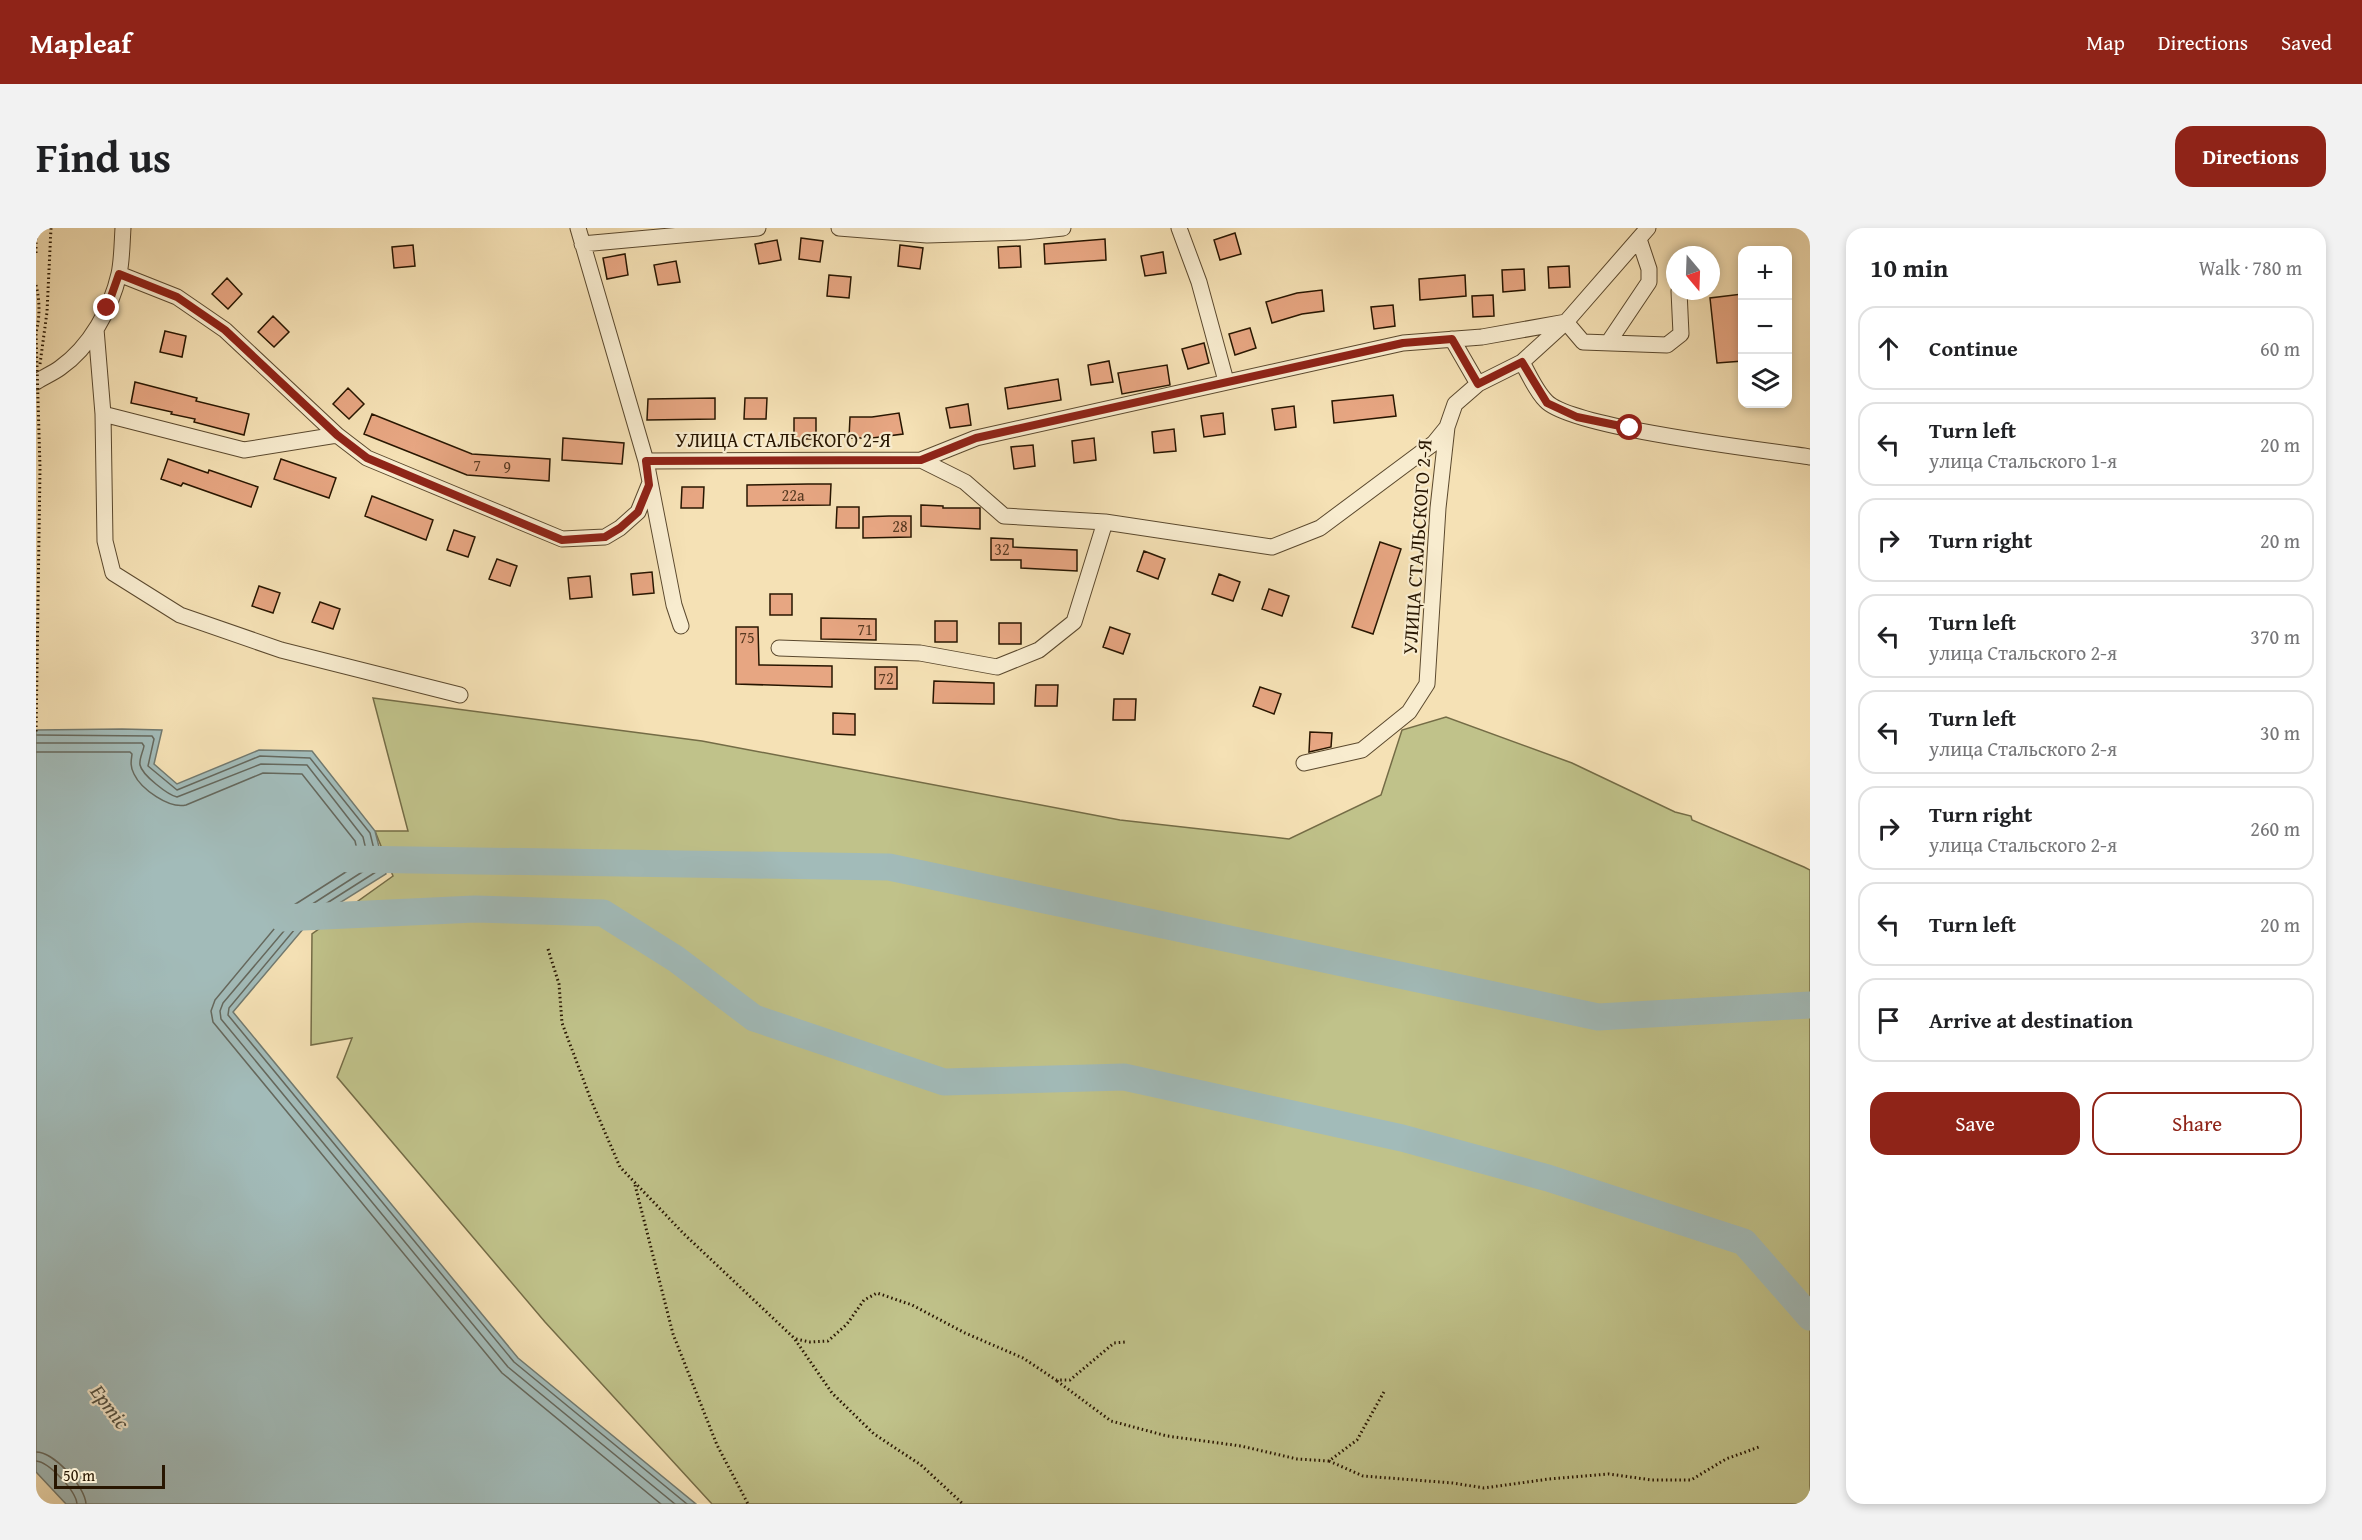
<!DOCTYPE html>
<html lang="en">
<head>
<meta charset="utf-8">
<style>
  :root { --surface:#fff; --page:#f2f2f2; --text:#202124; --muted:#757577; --line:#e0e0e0; --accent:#8f2418 }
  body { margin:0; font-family:"Gentium Book Plus",serif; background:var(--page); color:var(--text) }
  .controls { position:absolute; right:18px; top:18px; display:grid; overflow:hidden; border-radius:12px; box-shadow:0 3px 9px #0003 }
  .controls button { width:54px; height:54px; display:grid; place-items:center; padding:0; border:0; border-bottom:2px solid var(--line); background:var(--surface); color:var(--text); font:30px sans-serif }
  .compass { position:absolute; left:1630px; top:18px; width:54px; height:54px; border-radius:50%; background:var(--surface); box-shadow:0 3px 9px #0003; rotate:161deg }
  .scale { position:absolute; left:18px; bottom:15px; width:111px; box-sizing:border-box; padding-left:6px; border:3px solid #281601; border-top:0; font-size:16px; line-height:21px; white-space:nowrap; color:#281601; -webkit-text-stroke:4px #f8eccf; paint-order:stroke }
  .stop { position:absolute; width:18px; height:18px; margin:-14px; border:4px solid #8f2418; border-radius:50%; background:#fff }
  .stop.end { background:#8f2418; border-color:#fff; box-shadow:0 2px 6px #0008 }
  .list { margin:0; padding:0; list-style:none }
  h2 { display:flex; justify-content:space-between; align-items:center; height:78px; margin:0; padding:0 24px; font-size:26px }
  h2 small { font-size:20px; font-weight:400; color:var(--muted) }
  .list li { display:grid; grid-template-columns:39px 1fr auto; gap:18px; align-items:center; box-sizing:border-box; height:84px; margin:0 12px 12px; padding:0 12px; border:2px solid var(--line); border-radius:18px }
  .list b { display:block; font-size:22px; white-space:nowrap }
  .list p { margin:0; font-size:20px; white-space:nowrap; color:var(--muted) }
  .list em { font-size:20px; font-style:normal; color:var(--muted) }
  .actions { display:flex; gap:12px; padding:18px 24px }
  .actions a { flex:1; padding:14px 0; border:2px solid var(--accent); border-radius:18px; text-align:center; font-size:21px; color:var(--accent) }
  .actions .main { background:var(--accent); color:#fff }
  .icon { flex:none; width:33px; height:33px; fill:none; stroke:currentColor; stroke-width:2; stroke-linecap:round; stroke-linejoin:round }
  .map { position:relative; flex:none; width:1774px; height:1276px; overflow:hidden; border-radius:18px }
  header { display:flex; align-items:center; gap:36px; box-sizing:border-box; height:84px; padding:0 30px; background:var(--accent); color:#fff }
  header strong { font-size:28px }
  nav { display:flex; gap:33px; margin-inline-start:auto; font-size:21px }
  .intro { display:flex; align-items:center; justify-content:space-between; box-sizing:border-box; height:144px; padding:0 36px }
  h1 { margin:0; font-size:42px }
  .button { padding:15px 27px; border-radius:18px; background:var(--accent); color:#fff; font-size:21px; font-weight:700 }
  main { display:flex; gap:36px; padding:0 36px }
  aside { flex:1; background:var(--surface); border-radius:18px; box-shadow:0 3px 9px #0003 }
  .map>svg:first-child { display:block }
  .green { fill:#c0c28a; stroke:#746c46; stroke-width:1.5 }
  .water { fill:#a2bbb9; stroke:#71796f; stroke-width:1.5 }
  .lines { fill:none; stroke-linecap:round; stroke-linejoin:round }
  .shore { stroke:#65685d; stroke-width:1.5 }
  .river { stroke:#a2bbb9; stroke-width:27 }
  .building { fill:#e7a682; stroke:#281601; stroke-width:1.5 }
  .minor-casing { stroke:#5b492e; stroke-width:17 }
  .path { stroke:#281601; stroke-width:3; stroke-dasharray:1.5 3; stroke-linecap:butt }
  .minor { stroke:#f8eccf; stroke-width:15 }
  .path-bridge { stroke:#281601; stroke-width:3; stroke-dasharray:1.5 3; stroke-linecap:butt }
  .route { stroke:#8f2418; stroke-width:8 }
  .labels { text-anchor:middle; stroke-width:4.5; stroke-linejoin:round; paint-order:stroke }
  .number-label { font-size:16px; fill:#583a21 }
  .street-label { font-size:20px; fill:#281601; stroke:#f8eccf }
  .water-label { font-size:21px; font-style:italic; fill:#535041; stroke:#f8eccf }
</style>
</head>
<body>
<header>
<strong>Mapleaf</strong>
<nav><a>Map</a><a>Directions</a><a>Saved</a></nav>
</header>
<div class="intro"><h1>Find us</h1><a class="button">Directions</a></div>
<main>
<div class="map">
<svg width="1774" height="1276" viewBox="0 0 1774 1276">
  <rect width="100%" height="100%" fill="#f5e1b5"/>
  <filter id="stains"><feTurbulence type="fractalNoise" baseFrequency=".00333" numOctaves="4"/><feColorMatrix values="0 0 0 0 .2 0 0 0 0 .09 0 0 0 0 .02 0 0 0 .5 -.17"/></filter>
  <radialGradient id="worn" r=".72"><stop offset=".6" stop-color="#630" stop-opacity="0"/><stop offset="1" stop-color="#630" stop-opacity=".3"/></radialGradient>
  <path class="green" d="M 337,470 L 666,513 L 1084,592 L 1253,611 L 1345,567 L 1366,502 L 1410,489 L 1536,535 L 1639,584 L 1655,588 L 1656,592 L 1768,639 L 1774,642 L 1774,1276 L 676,1276 L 509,1094 L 301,849 L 316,810 L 275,817 L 276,706 L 357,648 L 339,603 L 372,603 Z"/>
  <path class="water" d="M 86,501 L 126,502 L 118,536 L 141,556 L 223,522 L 276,523 L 339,603 L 350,646 L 273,694 L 197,784 L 482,1130 L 660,1276 L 30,1276 L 0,1244 L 0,502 Z"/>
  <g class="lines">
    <path class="shore" d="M 0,507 L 116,508 L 118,511 L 112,538 L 141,562 L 224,528 L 274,530 L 334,605 L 343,642 L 269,689 L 193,780 L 192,787 L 478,1134 L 651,1276
      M 0,515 L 106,515 L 108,518 C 107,524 103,531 104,537 C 106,547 132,567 141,569 L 225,536 L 271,537 L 327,609 L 334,639 L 264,684 L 187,775 L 184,783 L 185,791 L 472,1139 L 639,1276
      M 0,524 L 94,524 L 96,526 C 95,533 94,539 98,546 C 105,561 133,581 150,577 L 227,545 L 266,546 L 319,613 L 324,635 L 258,677 L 179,772 L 175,783 L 177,794 L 466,1145 L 625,1276
      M 0,1224 C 18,1224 49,1258 50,1276
      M 0,1233 C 13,1234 40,1263 41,1276"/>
    <path class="river" d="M 312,631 L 853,639 L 1562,789 L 1774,777
      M 246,690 L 439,681 L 567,685 L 640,731 L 718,790 L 908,854 L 1088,849 L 1366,910 L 1512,950 L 1708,1014 L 1774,1089"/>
  </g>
  <path class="building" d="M 1199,5 L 1205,26 L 1184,32 L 1178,12 Z
    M 765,10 L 787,13 L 784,34 L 763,31 Z
    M 1069,11 L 1070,32 L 1009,36 L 1008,16 Z
    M 741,12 L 745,32 L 723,36 L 719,16 Z
    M 377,17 L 379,38 L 358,40 L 356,19 Z
    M 864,17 L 887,20 L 884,41 L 862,38 Z
    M 984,18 L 985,39 L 963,40 L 962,19 Z
    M 1127,24 L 1130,45 L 1109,48 L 1105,28 Z
    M 589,26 L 592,47 L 571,51 L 567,30 Z
    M 640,33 L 644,54 L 622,57 L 618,37 Z
    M 1533,38 L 1534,59 L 1513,60 L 1512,39 Z
    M 1488,41 L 1489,62 L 1467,64 L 1466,42 Z
    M 793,47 L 815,49 L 813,70 L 791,68 Z
    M 1429,47 L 1430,68 L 1384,72 L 1383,51 Z
    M 191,50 L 206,66 L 192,81 L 176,66 Z
    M 1286,62 L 1288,83 L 1266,86 L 1236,95 L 1230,74 L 1261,65 Z
    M 1706,66 L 1707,110 L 1704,110 L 1707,133 L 1681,135 L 1674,70 Z
    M 1457,67 L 1458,88 L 1437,89 L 1436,68 Z
    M 1357,77 L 1359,98 L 1338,101 L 1335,79 Z
    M 237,88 L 253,104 L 238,119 L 222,104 Z
    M 1214,100 L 1220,120 L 1199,127 L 1193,106 Z
    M 129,103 L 150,108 L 146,129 L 124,124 Z
    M 1168,115 L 1173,135 L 1152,141 L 1146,121 Z
    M 1073,133 L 1077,154 L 1055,157 L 1052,137 Z
    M 1131,137 L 1134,157 L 1086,166 L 1082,145 Z
    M 1022,151 L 1025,172 L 972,181 L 969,160 Z
    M 99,154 L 161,170 L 160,173 L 213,186 L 208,207 L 158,194 L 159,191 L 135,186 L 136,184 L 95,175 Z
    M 312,160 L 328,176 L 313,191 L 297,176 Z
    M 1357,167 L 1360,188 L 1298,195 L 1296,173 Z
    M 679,170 L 679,191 L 611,192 L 612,171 Z
    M 709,170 L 731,170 L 730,191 L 708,191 Z
    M 932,176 L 935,197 L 914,200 L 910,180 Z
    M 1258,178 L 1260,199 L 1239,202 L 1236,181 Z
    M 863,185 L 867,206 L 836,210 L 813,210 L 814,189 L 836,189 Z
    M 1187,185 L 1189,206 L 1168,209 L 1165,188 Z
    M 336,186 L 436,226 L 514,231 L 513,253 L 431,247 L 328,206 Z
    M 758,190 L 780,190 L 780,211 L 758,211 Z
    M 1138,201 L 1140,223 L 1118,225 L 1116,204 Z
    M 527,210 L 588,215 L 586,236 L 526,232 Z
    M 1058,210 L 1060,232 L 1038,235 L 1036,213 Z
    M 997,217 L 999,238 L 978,241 L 975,219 Z
    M 132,231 L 172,245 L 173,242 L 222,259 L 215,279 L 147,255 L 145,258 L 125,251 Z
    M 245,231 L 300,250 L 293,270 L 238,251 Z
    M 772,256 L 795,256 L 794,277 L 711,278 L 711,257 Z
    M 646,259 L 668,259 L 667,280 L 645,280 Z
    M 336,268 L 397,292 L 390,312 L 329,288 Z
    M 885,277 L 907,278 L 907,280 L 944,280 L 944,301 L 885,298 Z
    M 801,279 L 823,279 L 823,300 L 800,300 Z
    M 853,288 L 875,288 L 875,309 L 827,310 L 827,289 Z
    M 418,302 L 439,309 L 432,329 L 411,322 Z
    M 955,310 L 977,311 L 977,319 L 1041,322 L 1041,343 L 985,340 L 985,332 L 955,332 Z
    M 1344,314 L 1365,321 L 1337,406 L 1316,399 Z
    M 1108,323 L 1129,331 L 1122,351 L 1101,343 Z
    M 461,331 L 481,338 L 474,358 L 453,351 Z
    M 616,344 L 618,365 L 597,367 L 595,346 Z
    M 1183,346 L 1204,354 L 1197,373 L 1176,366 Z
    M 554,348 L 556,369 L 534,371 L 532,350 Z
    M 223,358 L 244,365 L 237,385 L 216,378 Z
    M 1233,361 L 1253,368 L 1246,388 L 1226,381 Z
    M 734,366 L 756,366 L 756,387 L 734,387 Z
    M 284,374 L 304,381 L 297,401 L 276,394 Z
    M 785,390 L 840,391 L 840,412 L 785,411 Z
    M 899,393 L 921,393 L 921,414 L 899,414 Z
    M 963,395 L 985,395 L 985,416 L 963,416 Z
    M 700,399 L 722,399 L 723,437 L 796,438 L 796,459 L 700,456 Z
    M 1074,399 L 1094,406 L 1087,426 L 1067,419 Z
    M 839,439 L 861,439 L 861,461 L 839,461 Z
    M 898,453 L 958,455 L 958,476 L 897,475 Z
    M 1000,457 L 1022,457 L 1021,478 L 999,478 Z
    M 1224,459 L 1245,466 L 1238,486 L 1217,478 Z
    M 1078,471 L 1100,471 L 1099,492 L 1077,492 Z
    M 797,485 L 819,486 L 819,507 L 797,506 Z
    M 1274,504 L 1296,505 L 1295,519 L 1273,524 Z"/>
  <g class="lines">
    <g class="minor-casing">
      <path id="minor" d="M 542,0 L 610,233 L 638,377 L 645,398
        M 803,0 L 891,7 L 988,4 L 1027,0
        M 1143,0 L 1163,54 L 1190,153
        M 546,16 L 722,0
        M 83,46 L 141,69 L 189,102 L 301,207 L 331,230 L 526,311 L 569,309 L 584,300 L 602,284 L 613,257
        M 60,101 L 67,186 L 69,313 L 77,345 L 144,387 L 245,422 L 424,467
        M 1416,111 L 1442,156
        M 1572,115 L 1613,54 L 1613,41 L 1603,11
        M 1486,134 C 1493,147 1500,163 1510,173 C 1535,200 1729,222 1774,229
        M 0,154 C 8,149 17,145 24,140 C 54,119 75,81 83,46 C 86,32 86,15 87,0
        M 67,186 L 208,222 L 301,207
        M 885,232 L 929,254 L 968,288 L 1069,294 L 1236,319 L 1284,300 L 1398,215 L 1411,199
        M 610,233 L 885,232 L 940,210 L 1367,115 L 1446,109 L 1530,94 L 1547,114 L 1631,117 L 1645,106 L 1643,63
        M 743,420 L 884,425 L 961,439 L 1003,422 L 1038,394 L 1069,294
        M 1268,535 L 1326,522 L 1373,484 L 1391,456 L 1402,280 L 1411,199 L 1419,176 L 1442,156 L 1486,134 L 1530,94 L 1612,0"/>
    </g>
    <path class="path" d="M 0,25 L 0,0
      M 4,136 L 11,84 L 15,0
      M 512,721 L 523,756 L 526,795 L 555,872 L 584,939 L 648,1006 L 758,1110 L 796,1165 L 838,1206 L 885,1237 L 927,1276
      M 599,957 L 637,1106 L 681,1217 L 712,1276
      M 760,1111 L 774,1114 L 792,1113 L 811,1096 L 828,1072 L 841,1065 L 876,1077 L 929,1105 L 987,1130 L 1020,1152 L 1034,1152 L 1078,1115 L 1090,1114
      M 1021,1153 L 1075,1193 L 1131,1208 L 1205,1218 L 1261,1231 L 1293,1233 L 1321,1212 L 1349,1162
      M 1293,1233 L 1327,1248 L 1417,1255 L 1448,1260 L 1513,1251 L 1573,1246 L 1616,1252 L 1655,1252 L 1690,1231 L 1723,1219"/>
    <use href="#minor" class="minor"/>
    <path class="path-bridge" d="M 0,57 C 4,74 4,88 0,105 L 4,240 L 0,506"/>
  </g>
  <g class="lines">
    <path class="route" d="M 71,80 L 83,46 L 141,69 L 189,102 L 301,207 L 331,230 L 526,312 L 569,309 L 584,300 L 602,284 L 613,257 L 610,233 L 885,232 L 940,210 L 1367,115 L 1416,111 L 1442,156 L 1486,134 L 1511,175 L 1541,189 L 1594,200"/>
  </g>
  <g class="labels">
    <g class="number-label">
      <text x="441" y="243">7</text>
      <text x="471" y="245">9</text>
      <text x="757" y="273">22а</text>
      <text x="864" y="304">28</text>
      <text x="966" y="327">32</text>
      <text x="829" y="407">71</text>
      <text x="711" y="415">75</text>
      <text x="850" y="456">72</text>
    </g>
    <g class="street-label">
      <text x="747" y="219">УЛИЦА СТАЛЬСКОГО 2-Я</text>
      <text transform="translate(1381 319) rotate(-86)" y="7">УЛИЦА СТАЛЬСКОГО 2-Я</text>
    </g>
    <g class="water-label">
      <text transform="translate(74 1179) rotate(53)" y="7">Ертіс</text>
    </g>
  </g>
  <rect width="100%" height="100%" filter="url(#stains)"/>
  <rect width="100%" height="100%" fill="url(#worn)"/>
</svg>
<div class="controls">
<button>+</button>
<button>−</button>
<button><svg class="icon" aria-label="layers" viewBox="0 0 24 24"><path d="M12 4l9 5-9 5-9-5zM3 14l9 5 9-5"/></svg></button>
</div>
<svg class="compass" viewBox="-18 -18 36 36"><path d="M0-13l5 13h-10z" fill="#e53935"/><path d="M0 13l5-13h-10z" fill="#757577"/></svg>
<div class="scale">50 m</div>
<div class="stop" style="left:1594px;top:200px"></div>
<div class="stop end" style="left:71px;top:80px"></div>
</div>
<aside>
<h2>10 min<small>Walk · 780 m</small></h2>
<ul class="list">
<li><svg class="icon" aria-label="ahead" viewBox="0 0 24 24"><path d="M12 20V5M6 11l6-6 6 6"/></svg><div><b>Continue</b></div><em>60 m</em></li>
<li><svg class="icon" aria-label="left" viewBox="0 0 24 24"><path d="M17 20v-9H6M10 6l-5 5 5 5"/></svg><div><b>Turn left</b><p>улица Стальского 1-я</p></div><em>20 m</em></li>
<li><svg class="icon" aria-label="right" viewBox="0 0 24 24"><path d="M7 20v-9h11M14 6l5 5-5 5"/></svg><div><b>Turn right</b></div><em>20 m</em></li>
<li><svg class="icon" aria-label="left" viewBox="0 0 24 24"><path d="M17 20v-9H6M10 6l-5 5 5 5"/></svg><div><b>Turn left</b><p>улица Стальского 2-я</p></div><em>370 m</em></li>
<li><svg class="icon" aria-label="left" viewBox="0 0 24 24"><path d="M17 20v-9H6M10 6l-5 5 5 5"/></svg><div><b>Turn left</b><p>улица Стальского 2-я</p></div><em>30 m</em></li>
<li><svg class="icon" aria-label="right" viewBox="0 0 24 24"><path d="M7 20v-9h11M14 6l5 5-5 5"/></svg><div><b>Turn right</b><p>улица Стальского 2-я</p></div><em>260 m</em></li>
<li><svg class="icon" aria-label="left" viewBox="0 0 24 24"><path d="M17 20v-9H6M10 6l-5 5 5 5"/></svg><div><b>Turn left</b></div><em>20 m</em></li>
<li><svg class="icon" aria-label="arrive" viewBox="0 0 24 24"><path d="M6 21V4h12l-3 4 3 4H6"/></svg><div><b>Arrive at destination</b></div></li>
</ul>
<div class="actions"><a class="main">Save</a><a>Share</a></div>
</aside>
</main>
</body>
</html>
